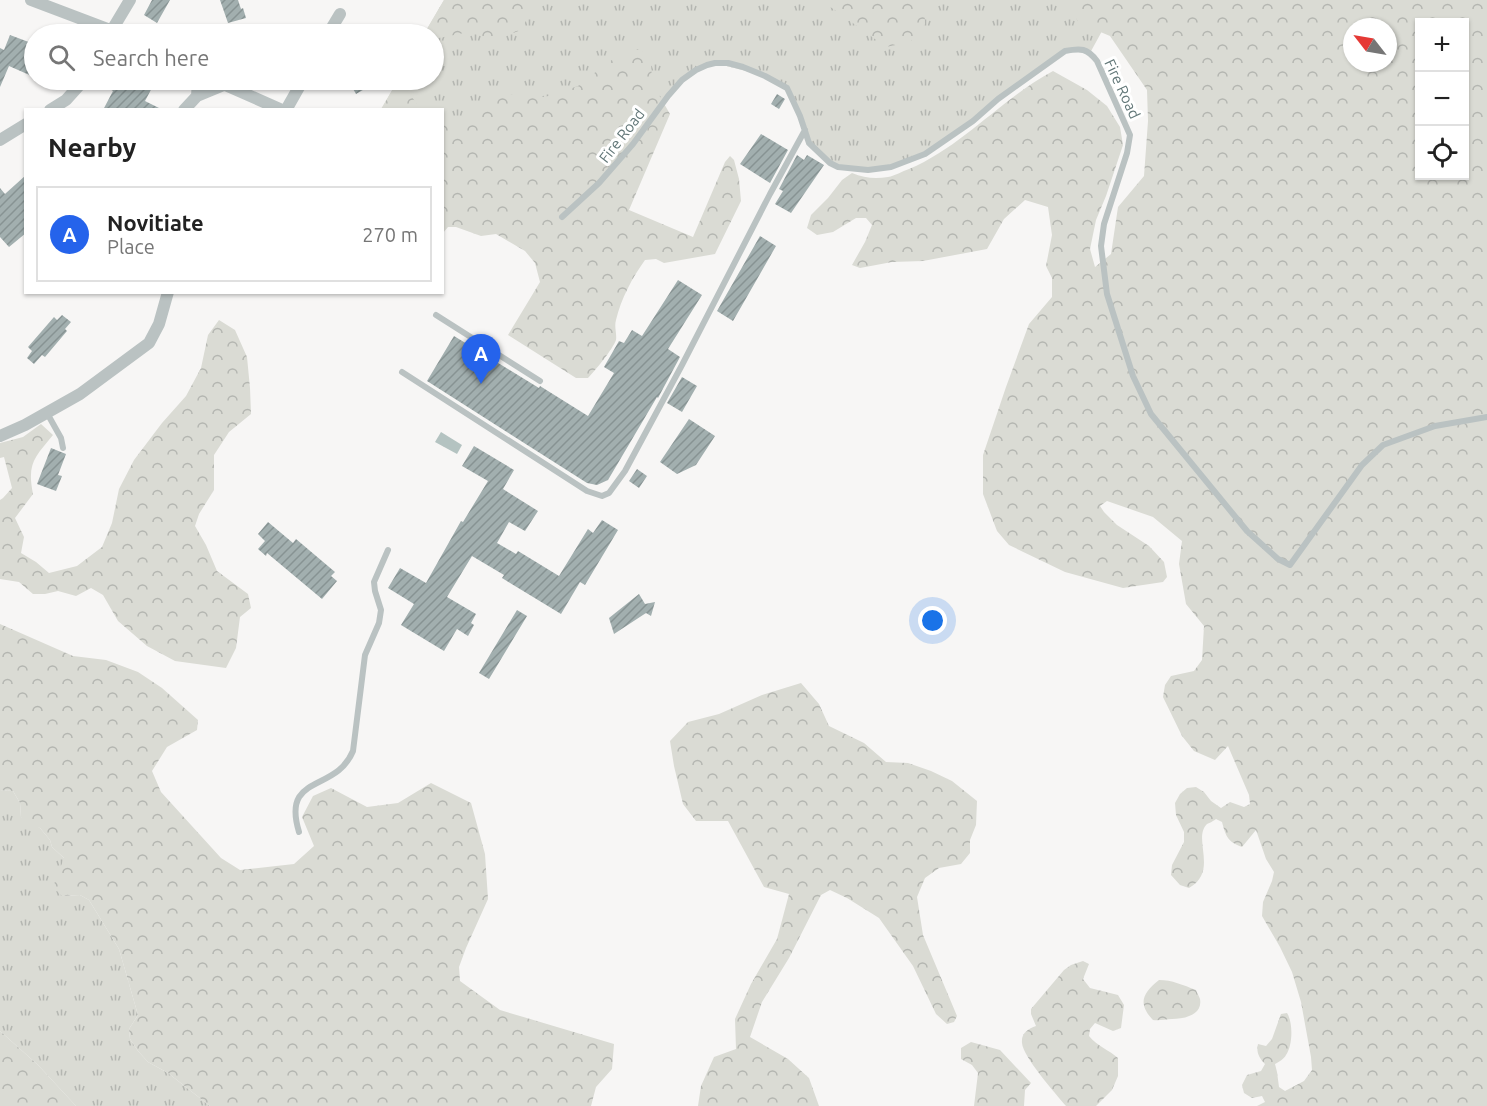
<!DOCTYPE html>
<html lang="en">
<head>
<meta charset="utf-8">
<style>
  :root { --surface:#fff; --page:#f2f2f2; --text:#222; --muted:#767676; --line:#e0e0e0; --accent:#2563eb }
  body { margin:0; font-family:Ubuntu,sans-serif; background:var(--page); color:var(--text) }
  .controls { position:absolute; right:18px; top:18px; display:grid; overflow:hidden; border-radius:0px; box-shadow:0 2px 4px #0004 }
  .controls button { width:54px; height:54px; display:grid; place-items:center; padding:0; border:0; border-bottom:2px solid var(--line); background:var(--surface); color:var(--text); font:30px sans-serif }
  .compass { position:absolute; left:1343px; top:18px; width:54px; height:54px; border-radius:50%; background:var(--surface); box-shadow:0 2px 4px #0004; rotate:301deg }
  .you { position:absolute; left:933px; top:621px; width:21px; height:21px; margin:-15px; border:4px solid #fff; border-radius:50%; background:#1a73e8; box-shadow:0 0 0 9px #1a73e833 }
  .badge { display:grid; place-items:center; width:39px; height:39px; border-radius:50%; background:var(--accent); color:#fff; font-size:20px; font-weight:700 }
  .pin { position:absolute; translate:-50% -50px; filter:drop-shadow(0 2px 3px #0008) }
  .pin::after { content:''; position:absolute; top:32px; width:21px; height:18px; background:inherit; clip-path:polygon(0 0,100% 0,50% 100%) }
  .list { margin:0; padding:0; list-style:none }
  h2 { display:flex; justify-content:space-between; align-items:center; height:78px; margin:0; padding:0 24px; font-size:26px }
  h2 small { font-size:20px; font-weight:400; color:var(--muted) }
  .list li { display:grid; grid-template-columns:39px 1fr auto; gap:18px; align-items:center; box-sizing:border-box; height:96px; margin:0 12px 12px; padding:0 12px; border:2px solid var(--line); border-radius:0px }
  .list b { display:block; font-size:22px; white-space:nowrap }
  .list p { margin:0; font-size:20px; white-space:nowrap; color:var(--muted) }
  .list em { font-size:20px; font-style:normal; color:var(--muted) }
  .icon { flex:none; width:33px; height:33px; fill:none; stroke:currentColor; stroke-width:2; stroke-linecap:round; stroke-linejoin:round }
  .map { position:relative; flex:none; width:1487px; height:1106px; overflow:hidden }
  .search { position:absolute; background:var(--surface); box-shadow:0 2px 4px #0004; left:24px; top:24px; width:420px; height:66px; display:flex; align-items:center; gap:15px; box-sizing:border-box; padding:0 21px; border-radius:33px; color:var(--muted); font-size:22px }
  .panel { position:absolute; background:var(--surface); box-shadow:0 2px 4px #0004; left:24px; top:108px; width:420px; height:186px; border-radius:0px }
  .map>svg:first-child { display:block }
  .grass { fill:url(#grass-tufts) }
  .forest { fill:url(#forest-crowns); fill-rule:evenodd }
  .water { fill:url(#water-ripples) }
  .building { fill:url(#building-hatch) }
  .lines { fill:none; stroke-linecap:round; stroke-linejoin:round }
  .service { stroke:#bac2c2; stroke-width:6 }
  .minor { stroke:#bac2c2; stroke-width:12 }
  .labels { text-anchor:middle; stroke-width:6; stroke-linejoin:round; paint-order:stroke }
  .street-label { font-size:15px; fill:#617677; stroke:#fff }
</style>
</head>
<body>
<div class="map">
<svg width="1487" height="1106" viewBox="0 0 1487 1106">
  <defs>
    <pattern id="grass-tufts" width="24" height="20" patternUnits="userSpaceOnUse" patternTransform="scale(1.5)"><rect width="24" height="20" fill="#dadbd4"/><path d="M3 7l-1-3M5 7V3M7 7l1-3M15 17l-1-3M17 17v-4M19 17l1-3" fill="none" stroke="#b4b6b1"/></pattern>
    <pattern id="forest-crowns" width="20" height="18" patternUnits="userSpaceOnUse" patternTransform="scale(1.5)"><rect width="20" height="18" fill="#dadbd4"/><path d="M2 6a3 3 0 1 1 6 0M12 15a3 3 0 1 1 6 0" fill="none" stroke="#b4b6b1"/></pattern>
    <pattern id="water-ripples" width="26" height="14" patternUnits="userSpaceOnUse" patternTransform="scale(1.5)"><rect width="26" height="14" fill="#b4c3c1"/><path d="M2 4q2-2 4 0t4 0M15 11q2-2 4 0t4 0" fill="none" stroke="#96a3a2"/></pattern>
    <pattern id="building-hatch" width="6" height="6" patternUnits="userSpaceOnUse" patternTransform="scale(1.5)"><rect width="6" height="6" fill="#a2afaf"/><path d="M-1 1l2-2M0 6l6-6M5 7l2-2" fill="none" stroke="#879393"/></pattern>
  </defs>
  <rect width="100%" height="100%" fill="#f7f6f5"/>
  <path class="grass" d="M 444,0 L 1119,0 L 1090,53 L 1065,51 L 925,154 L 891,167 L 868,170 L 838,167 L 809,143 L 787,88 L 765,76 L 715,63 L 682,80 L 633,144 L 443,159 L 442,110 L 381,110 L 398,80 L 434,80 L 434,34 L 424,34 Z
    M 0,790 L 13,791 L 20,803 L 21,817 L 40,828 L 50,840 L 52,847 L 65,859 L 62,896 L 80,895 L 89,900 L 119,949 L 138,1015 L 129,1029 L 130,1039 L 138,1051 L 148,1062 L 168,1073 L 210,1106 L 76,1106 L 38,1065 L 0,1031 Z"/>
  <path class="forest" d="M 444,0 L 533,0 L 528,17 L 521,30 L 505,36 L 490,38 L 469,32 L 434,39 L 434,34 L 424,34 Z
    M 810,0 L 924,0 L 925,24 L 910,42 L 886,47 L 832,8 Z
    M 1078,0 L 1487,0 L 1487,1106 L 1257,1106 L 1265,1102 L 1262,1096 L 1252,1098 L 1244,1093 L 1242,1085 L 1247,1075 L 1261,1071 L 1265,1064 C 1259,1058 1256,1052 1258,1044 L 1266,1046 L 1272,1039 L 1281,1014 L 1287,1013 C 1293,1022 1293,1045 1286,1055 C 1284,1059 1279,1062 1275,1064 L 1277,1072 L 1279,1087 L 1285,1091 L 1304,1081 L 1312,1070 L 1311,1057 L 1301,1002 L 1292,972 L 1280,947 L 1262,916 L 1263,902 L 1272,881 L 1274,872 L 1266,859 L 1256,830 L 1242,847 C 1228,842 1226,837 1222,822 L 1216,819 C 1215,820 1208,824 1207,824 C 1192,839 1219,871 1189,888 L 1180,885 L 1171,875 L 1172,865 L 1184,842 L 1184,832 L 1176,815 L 1175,803 L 1180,794 L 1187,788 L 1196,787 L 1204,792 L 1211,801 L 1221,808 L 1230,802 L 1244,807 L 1250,804 L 1249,795 L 1228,746 L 1215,760 L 1194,751 L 1182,736 L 1163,697 L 1165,685 L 1171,676 L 1194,671 L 1202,660 L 1204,626 L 1186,604 L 1179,564 L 1182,541 L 1153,517 L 1107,501 L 1100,506 L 1104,512 L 1117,525 L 1149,546 L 1164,562 L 1167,577 L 1163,582 L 1123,588 L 1065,572 L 1009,545 L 997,531 L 983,494 L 983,455 L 1006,387 L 1029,324 L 1052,297 L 1052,278 L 1046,266 L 1052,235 L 1048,207 L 1025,200 L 1004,219 L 987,249 L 923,261 L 892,262 L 860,268 L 852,265 L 865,242 L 872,225 L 866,218 L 856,218 L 833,232 L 817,235 L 807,228 L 811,215 L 828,198 L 842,180 L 852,173 C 864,178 875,179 888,177 C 895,176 902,171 909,169 C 963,146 1002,98 1053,71 L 1087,90 L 1107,106 L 1120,127 L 1123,145 L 1106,196 L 1096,220 L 1090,249 L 1095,267 L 1111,254 L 1118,207 L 1144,176 L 1148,121 L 1147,90 L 1110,36 L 1079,23 L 1073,13 ZM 1420,22 L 1464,22 L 1464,176 L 1420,176 ZM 1352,27 L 1388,27 L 1388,63 L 1352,63 Z
    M 626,50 L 642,50 L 651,62 L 652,83 L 670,114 L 629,210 L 693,237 L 725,162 L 730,156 L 734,160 L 739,179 L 741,201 L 715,254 L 664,263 L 656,259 L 645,260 C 632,278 621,299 616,320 C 614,327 617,334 616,340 C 613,349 594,372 588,378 L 576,378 L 508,335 L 540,282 L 535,263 L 525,251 L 496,234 L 481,236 L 456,227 L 448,227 L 443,233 L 443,121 L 472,115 L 493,100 L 508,94 L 545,97 L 578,86 L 602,67 Z
    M 398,80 L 419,80 L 409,92 L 417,105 L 424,109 L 381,109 Z
    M 219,320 L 235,330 L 247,357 L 250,388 L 251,414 L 229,432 L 214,455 L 214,490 L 199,514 L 195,526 L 206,545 L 217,571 L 248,594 L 251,608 L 240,617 L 236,648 L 226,668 L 175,661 L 147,646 L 118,621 L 103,595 L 91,588 L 76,596 L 58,591 L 45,594 L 33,594 L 19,582 L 0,579 L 0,500 L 3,498 L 12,488 L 4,457 L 0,458 L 0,443 L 23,437 L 41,424 L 53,435 C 34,458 27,464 33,494 L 15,518 L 24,537 L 21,553 L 36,562 L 49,573 L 77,566 L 102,547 L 112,523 L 119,489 L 134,460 L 162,423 L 186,396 L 201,368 L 208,335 Z
    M 0,624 L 73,656 L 106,660 L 138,672 L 162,688 L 198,720 L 197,730 L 167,747 L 152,771 L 161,792 L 221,858 L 240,870 L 294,864 L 314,846 L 302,817 L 313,796 L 331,788 L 367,807 L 398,803 L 431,783 L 471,803 L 485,854 L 488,899 L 466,948 L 459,967 L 460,981 L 500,1010 L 614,1044 L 612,1069 L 596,1087 L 591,1106 L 210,1106 L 168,1073 L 148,1062 L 138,1051 L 130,1039 L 129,1029 L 138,1015 L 119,949 L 89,900 L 80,895 L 62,896 L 53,887 L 64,858 L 52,847 L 50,840 L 40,828 L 25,824 L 21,817 L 20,803 L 13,791 L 0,790 Z
    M 801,683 L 819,704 L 829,726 L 864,743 L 886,762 L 908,763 L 931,771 L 952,781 L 977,801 L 976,825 L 970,840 L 970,853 L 961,864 L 939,868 L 925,878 L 917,897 L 923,935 L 957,1016 L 954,1022 L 947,1024 L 936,1014 L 913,966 L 879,918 L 847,898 L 830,890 L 821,895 L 789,958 L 762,1002 L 750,1037 L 788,1059 L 809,1078 L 819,1106 L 698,1106 L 701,1086 L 714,1057 L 736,1049 L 735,1019 L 751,984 L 777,939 L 789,894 L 764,887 L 728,821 L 696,821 L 683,804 L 674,766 L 670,741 L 688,722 L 719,714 L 762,695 Z
    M 1083,961 L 1089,964 L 1083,979 L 1090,988 L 1118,995 L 1124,1005 L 1121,1028 L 1113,1031 L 1095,1023 L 1090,1029 L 1089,1036 C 1097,1046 1109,1050 1118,1058 L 1118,1076 L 1112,1090 L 1096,1106 L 1066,1106 C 1056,1094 1023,1057 1022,1043 C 1021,1033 1028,1029 1036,1026 L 1031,1014 L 1031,1009 L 1064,970 L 1071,965 Z
    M 1159,980 C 1172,980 1183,985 1196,990 C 1197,993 1199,996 1200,999 C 1203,1015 1184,1019 1172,1019 C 1166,1019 1159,1021 1153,1020 C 1137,1003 1143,993 1159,980 Z
    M 0,1031 L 38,1065 L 76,1106 L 0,1106 Z
    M 971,1042 L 1000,1050 L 1031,1083 L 1025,1090 L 1024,1106 L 974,1106 L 978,1073 L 972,1065 L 961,1059 L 961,1048 Z"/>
  <path class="water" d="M 441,432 L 462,445 L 457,454 L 435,442 Z"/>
  <path class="building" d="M 152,0 L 170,0 L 157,23 L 144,15 Z
    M 220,0 L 238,0 L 241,9 L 243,8 L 246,18 L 228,23 Z
    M 10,35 L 34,44 L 34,77 L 9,66 L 0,87 L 0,48 L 4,50 Z
    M 114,80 L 127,80 L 135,84 L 138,80 L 145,80 L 154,84 L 145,101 L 163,110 L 103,110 L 113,91 L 110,89 Z
    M 348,80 L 380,80 L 356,94 Z
    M 777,94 L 785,99 L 779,109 L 771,104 Z
    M 761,134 L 788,150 L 770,183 L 740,164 Z
    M 797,155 L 804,160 L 807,155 L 824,165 L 791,213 L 775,204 L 783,191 L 779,189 Z
    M 26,175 L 26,233 L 9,247 L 0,237 L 0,188 L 5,194 Z
    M 760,236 L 776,246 L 733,321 L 717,311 Z
    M 678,280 L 702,295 L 668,349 L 680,357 L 658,398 L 657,397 L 608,480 L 597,485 L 587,483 L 427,381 L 454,336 L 539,388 L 540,386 L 588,416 L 614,373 L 604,367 L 619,341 L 624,343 L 632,330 L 642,336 Z
    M 62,315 L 71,322 L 65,329 L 67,331 L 45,357 L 42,355 L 34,364 L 27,358 L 32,351 L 28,347 L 54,317 L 57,320 Z
    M 682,377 L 697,386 L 682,412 L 667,403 Z
    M 689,419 L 715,436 L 696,465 L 677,474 L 660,462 Z
    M 474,446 L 514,470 L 503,489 L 538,511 L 525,531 L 509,522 L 497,543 L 516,554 L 518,551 L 559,576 L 588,529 L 593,533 L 602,520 L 618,530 L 585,585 L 580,582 L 561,614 L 502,578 L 504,575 L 472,556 L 447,597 L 476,614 L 471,623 L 474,625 L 468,636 L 457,629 L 444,651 L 401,625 L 414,604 L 388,588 L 400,568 L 426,583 L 461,521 L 463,522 L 488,481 L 462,466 Z
    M 51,448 L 66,454 L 58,475 L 62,476 L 56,491 L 37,484 Z
    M 637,469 L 647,476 L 639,488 L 629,481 Z
    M 268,522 L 293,543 L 296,539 L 335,572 L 331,576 L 337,581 L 322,599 L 267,553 L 266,556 L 258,549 L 265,541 L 258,534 Z
    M 639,594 L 645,604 L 655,602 L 651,616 L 646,613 L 614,634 L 609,618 Z
    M 517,610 L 527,616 L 489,679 L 479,673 Z"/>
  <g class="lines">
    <path class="service" d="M 562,217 L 599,183 L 633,144 L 668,96 L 682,80 L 696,70 L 707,65 L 715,63 L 728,63 L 743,67 L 765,76 L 787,88 L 800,116 L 809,143 L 830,163 L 838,167 L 868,170 L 891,167 L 925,154 L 973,121 L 998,99 L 1065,51 C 1081,48 1087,48 1097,61 L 1130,135 L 1127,153 L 1104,224 L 1101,246 L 1107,294 L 1133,376 L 1151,414 L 1247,531 L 1278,559 L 1290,565 L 1362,465 L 1383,445 L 1435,426 L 1487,417
      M 436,315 L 540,381
      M 402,372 L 587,491 L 602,496 L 609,493 L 625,471 L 682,365 L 770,194 L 805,130
      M 47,413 L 61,438 L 63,448
      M 299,832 C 281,773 336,793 353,751 L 365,655 L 379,623 L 381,610 L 375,591 L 374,582 L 388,550"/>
    <path class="minor" d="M 31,0 L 121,34
      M 112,30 L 130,0
      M 328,34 L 340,14
      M 214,80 L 282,110
      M 197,96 L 198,80
      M 50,110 L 66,100 L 84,80
      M 184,110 L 197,96 L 226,84
      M 286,110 L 303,80
      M 0,140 L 26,124
      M 0,436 L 25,425 L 80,394 L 149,343 L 159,324 L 168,292"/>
  </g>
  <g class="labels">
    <g class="street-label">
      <text transform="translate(1122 89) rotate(65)" y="5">Fire Road</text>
      <text transform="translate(622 136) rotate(-52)" y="5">Fire Road</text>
    </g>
  </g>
</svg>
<div class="controls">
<button>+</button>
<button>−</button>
<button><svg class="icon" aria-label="locate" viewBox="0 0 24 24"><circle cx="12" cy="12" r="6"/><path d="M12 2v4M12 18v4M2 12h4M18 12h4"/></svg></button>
</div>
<svg class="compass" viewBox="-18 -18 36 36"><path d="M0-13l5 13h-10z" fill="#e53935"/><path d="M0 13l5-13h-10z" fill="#767676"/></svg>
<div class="you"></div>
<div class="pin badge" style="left:481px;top:384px">A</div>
<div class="search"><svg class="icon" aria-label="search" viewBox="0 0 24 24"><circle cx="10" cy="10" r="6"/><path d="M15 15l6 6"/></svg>Search here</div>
<section class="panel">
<h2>Nearby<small></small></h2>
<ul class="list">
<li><span class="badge">A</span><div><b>Novitiate</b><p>Place</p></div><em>270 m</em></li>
</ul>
</section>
</div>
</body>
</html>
